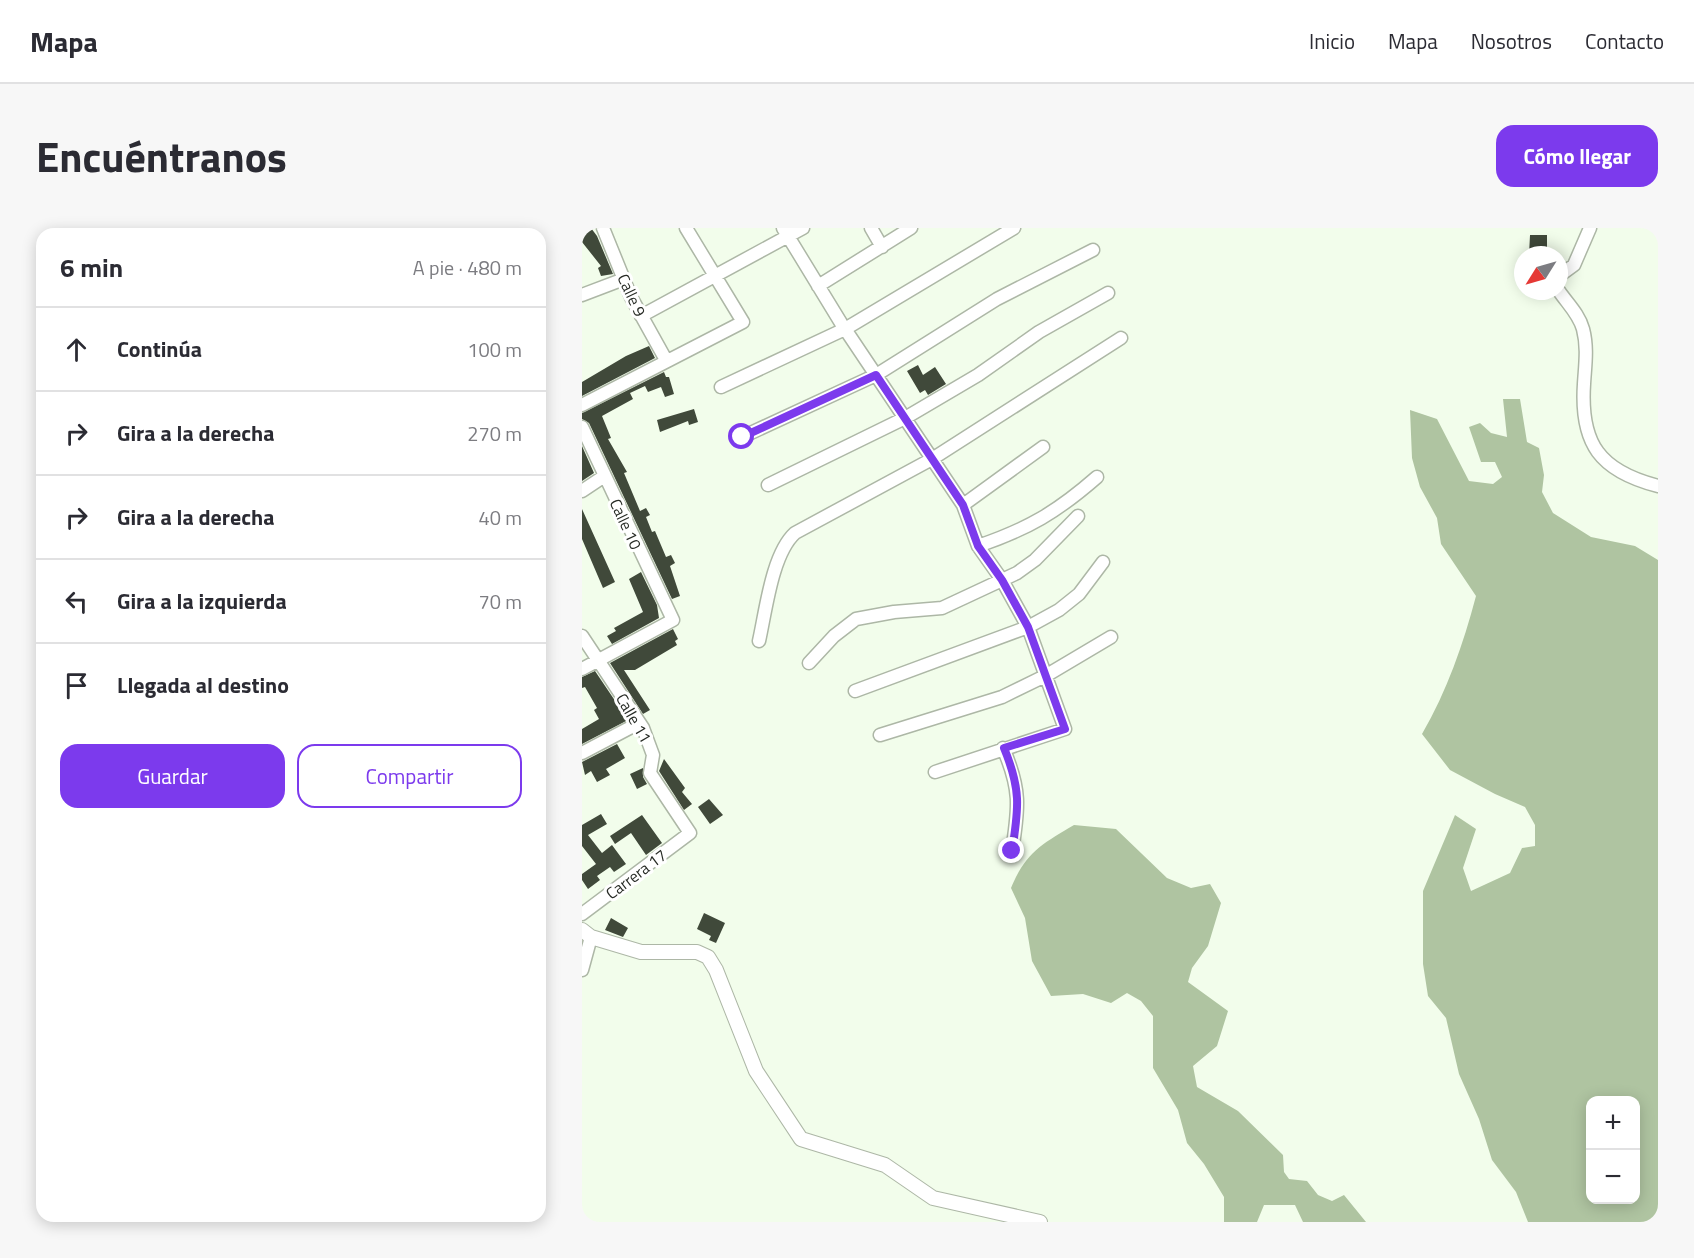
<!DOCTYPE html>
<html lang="es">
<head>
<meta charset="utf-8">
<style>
  :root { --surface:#fff; --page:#f7f7f7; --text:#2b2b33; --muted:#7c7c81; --line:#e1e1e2; --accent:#7c3aed }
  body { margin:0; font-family:"Titillium Web",sans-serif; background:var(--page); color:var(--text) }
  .controls { position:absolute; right:18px; bottom:18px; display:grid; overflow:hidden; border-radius:12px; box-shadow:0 3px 15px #0003 }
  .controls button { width:54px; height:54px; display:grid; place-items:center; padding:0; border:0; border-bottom:2px solid var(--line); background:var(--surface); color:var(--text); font:30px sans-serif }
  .compass { position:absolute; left:932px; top:18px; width:54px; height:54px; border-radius:50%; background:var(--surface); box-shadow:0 3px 15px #0003; rotate:233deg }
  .stop { position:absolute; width:18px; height:18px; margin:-14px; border:4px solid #7c3aed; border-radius:50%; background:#fff }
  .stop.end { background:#7c3aed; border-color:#fff; box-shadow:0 2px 6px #0008 }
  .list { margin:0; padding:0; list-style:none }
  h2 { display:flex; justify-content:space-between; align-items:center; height:78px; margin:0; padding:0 24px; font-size:26px }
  h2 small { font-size:20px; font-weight:400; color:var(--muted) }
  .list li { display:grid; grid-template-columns:39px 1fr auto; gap:18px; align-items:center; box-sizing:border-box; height:84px; padding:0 24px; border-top:2px solid var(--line) }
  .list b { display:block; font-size:22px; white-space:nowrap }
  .list em { font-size:20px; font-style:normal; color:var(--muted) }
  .actions { display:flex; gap:12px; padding:18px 24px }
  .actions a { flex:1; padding:14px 0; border:2px solid var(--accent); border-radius:18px; text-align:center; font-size:21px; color:var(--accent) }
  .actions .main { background:var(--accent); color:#fff }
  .icon { flex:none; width:33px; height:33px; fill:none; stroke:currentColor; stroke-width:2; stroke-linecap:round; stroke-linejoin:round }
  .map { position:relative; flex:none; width:1076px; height:994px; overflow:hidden; border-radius:18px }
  header { display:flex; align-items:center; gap:36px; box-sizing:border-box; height:84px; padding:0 30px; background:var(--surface); border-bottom:2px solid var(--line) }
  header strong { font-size:28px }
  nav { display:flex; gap:33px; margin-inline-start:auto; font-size:21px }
  .intro { display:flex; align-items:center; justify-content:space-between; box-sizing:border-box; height:144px; padding:0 36px }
  h1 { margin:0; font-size:42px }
  .button { padding:15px 27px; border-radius:18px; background:var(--accent); color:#fff; font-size:21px; font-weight:700 }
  main { display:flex; gap:36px; padding:0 36px }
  aside { flex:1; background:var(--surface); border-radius:18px; box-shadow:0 3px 15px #0003 }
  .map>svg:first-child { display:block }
  .forest { fill:#afc4a1; fill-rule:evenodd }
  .building { fill:#40493a }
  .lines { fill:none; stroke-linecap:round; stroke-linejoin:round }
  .minor-casing { stroke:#adb7a6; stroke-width:15 }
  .tertiary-casing { stroke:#adb7a6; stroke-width:16 }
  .minor { stroke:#fff; stroke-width:12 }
  .tertiary { stroke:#fff; stroke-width:14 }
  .route { stroke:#7c3aed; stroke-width:8 }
  .labels { text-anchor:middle; stroke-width:6; stroke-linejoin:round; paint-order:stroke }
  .street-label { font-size:16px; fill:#272b25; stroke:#fff }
</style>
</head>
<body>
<header>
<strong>Mapa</strong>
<nav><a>Inicio</a><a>Mapa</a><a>Nosotros</a><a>Contacto</a></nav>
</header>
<div class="intro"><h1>Encuéntranos</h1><a class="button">Cómo llegar</a></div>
<main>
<aside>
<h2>6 min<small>A pie · 480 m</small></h2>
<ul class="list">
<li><svg class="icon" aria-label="ahead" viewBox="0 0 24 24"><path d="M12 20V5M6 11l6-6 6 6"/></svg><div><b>Continúa</b></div><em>100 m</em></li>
<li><svg class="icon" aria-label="right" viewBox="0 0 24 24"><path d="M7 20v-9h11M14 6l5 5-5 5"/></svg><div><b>Gira a la derecha</b></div><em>270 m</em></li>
<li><svg class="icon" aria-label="right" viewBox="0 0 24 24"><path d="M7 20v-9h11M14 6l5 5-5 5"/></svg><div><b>Gira a la derecha</b></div><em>40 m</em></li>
<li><svg class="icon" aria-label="left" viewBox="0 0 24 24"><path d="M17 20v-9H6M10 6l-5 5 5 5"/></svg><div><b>Gira a la izquierda</b></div><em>70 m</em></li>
<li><svg class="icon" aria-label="arrive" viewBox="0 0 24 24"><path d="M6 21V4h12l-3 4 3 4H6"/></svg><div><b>Llegada al destino</b></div></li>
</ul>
<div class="actions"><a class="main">Guardar</a><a>Compartir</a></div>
</aside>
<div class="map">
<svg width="1076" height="994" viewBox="0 0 1076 994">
  <rect width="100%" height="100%" fill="#f2fdeb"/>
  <path class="forest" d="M 921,171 L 938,171 L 945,214 L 957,220 L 962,247 L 960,264 L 971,285 L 1009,309 L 1053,318 L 1076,332 L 1076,994 L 946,994 L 934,964 L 910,932 L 897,891 L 877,846 L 864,790 L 846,768 L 841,736 L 841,663 L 873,587 L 894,601 L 881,640 L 889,663 L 928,645 L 940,620 L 953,618 L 953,597 L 943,579 L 913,566 L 868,542 L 840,506 C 865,463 881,417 894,368 L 859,316 L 855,290 L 838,259 L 830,230 L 828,182 L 855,191 L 887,253 L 911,256 L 920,249 L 913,234 L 899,234 L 887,199 L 898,195 L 909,205 L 925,209 ZM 1054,872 L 1054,972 L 1008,972 L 1008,872 Z
    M 492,597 L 534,601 L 585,650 L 609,660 L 628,656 L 639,675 L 626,718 L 610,740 L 606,754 L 646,783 L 635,818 L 611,838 L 615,859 L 656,883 L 701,927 L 702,944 L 707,951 L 725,953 L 736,967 L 750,973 L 762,967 L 784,994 L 721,994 L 713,977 L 682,977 L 675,994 L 642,994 L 642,969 L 622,936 L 605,915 L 596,882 L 571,840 L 571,788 L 559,773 L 545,765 L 529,775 L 501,766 L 469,768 L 450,733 L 443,690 L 429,660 C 444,624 460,616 492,597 Z"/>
  <path class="building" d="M 0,0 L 9,0 L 15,8 L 31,46 L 19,48 L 16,40 L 19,38 L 0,14 Z
    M 948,7 L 965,7 L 965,27 L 947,27 Z
    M 67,118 L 73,130 L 0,168 L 0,154 L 44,128 Z
    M 336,137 L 341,147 L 353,139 L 364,156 L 346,167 L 343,162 L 338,165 L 325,143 Z
    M 82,144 L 84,149 L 87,149 L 92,166 L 83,169 L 79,159 L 66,164 L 63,158 L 48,165 L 51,171 L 20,188 L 29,210 L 26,211 L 45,244 L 42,245 L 58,283 L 64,280 L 68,287 L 64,289 L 70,304 L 73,303 L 84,329 L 89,327 L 93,335 L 88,338 L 98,368 L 90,371 L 7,195 L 0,191 L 0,185 Z
    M 112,181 L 116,194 L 107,197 L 106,193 L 78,204 L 75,192 Z
    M 0,218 L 12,245 L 0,253 Z
    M 0,281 L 33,354 L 21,360 L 0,311 Z
    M 59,344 L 75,377 L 77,390 L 30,416 L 25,408 L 34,403 L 32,400 L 61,384 L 47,351 Z
    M 91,401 L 96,411 L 93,413 L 95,417 L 53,442 L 42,442 L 68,482 L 61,486 L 28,435 Z
    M 13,443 L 46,492 L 0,516 L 0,501 L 17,491 L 12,482 L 15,480 L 3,459 L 0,460 L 0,449 Z
    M 35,516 L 43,530 L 24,541 L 28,547 L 15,554 L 9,543 L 3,547 L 0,534 Z
    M 82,531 L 103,560 L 100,564 L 110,576 L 102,582 L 77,543 Z
    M 61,540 L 61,549 L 65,556 L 55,561 L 48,546 Z
    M 127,571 L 141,587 L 128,596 L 116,579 Z
    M 19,586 L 25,596 L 6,607 L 20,625 L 30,617 L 44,636 L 32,644 L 28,639 L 15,648 L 18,652 L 6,661 L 0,652 L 0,646 L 14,636 L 0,618 L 0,597 Z
    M 60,587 L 80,615 L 64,627 L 49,605 L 33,616 L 28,608 Z
    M 122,685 L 143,695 L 134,715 L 127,712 L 129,708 L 115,701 Z
    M 29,690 L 46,700 L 41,709 L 23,702 Z"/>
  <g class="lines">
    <g class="minor-casing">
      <path id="minor" d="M 21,0 L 49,69 L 84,132
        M 201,0 L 259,95 L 381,277 L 396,318 L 420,352 L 446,399 L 483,501 L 353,544
        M 289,0 L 300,19
        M 977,48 L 992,37 L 1008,0
        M 236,58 L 329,0
        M 977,63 C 985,75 997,86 1001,101 C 1006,120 1003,138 1002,156 C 998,216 1018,243 1076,258
        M 0,67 L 42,51
        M 59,88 L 221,0
        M 139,159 L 263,101 L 432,0
        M 0,177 L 161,94 L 104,0
        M 0,199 L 91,392 L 0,441
        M 160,209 L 294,147 L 415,71 L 511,22
        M 186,257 L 323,190 L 396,147 L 457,104 L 526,65
        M 0,263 L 21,249
        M 381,277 L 461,219
        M 396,318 C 446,301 475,284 515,249
        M 0,408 L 61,500 L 71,527 L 68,545 L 108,605 L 0,686
        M 177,413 C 184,382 190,326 213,305 L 350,231 L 539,110
        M 227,435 L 252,408 L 274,391 L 312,384 L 360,380 L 435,345 L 453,332 L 496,288
        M 273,463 L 446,399 L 477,382 L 497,366 L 521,334
        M 298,507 L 420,469 L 465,447 L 529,409
        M 421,520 C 439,561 437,579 430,623
        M 0,525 L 57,495
        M 0,742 L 9,709"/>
    </g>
    <g class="tertiary-casing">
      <path id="tertiary" d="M 0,702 L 9,709 L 59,724 L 115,724 L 126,729 L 134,742 L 174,843 L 219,911 L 303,937 L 351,970 L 458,994"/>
    </g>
    <use href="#minor" class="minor"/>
    <use href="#tertiary" class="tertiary"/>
  </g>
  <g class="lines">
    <path class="route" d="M 160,209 L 294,147 L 381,277 L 396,318 L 420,352 L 446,399 L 483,501 L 422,520 C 439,561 437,579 430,623"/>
  </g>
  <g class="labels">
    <g class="street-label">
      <text transform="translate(50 67) rotate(65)" y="6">Calle 9</text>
      <text transform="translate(44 296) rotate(65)" y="6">Calle 10</text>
      <text transform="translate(52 490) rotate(60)" y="6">Calle 11</text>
      <text transform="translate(54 646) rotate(-37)" y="6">Carrera 17</text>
    </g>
  </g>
</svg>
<div class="controls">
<button>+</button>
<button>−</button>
</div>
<svg class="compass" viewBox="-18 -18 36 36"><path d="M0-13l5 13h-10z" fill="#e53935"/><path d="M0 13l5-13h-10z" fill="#7c7c81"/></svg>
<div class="stop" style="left:160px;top:209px"></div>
<div class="stop end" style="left:430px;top:623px"></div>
</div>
</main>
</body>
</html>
